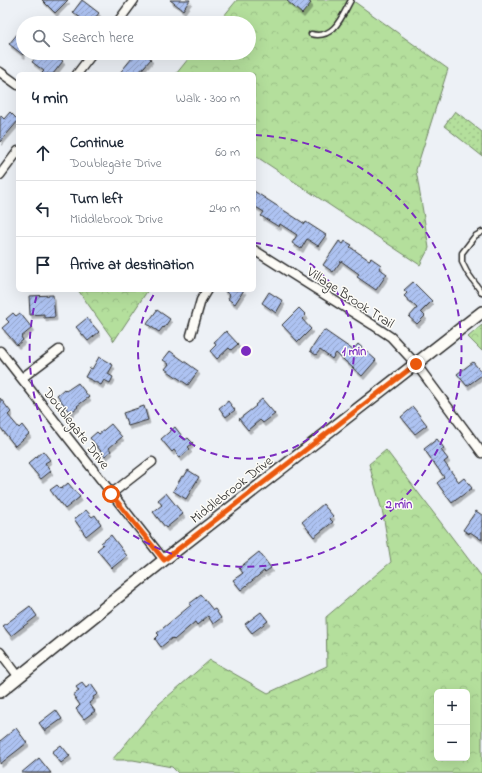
<!DOCTYPE html>
<html lang="en">
<head>
<meta charset="utf-8">
<style>
  :root { --surface:#fff; --page:#f2f2f3; --text:#1f2937; --muted:#747a83; --line:#e0e1e3 }
  body { margin:0; font-family:"Indie Flower",sans-serif; background:var(--page); color:var(--text) }
  .controls { position:absolute; right:12px; bottom:12px; display:grid; overflow:hidden; border-radius:6px; box-shadow:0 4px 16px #0002 }
  .controls button { width:36px; height:36px; display:grid; place-items:center; padding:0; border:0; border-bottom:1px solid var(--line); background:var(--surface); color:var(--text); font:20px sans-serif }
  .stop { position:absolute; width:12px; height:12px; margin:-9px; border:3px solid #ea580c; border-radius:50%; background:#fff }
  .stop.end { background:#ea580c; border-color:#fff; box-shadow:0 1px 4px #0008 }
  .list { margin:0; padding:0; list-style:none }
  h2 { display:flex; justify-content:space-between; align-items:center; height:52px; margin:0; padding:0 16px; font-size:17px }
  h2 small { font-size:13px; font-weight:400; color:var(--muted) }
  .list li { display:grid; grid-template-columns:26px 1fr auto; gap:12px; align-items:center; box-sizing:border-box; height:56px; padding:0 16px; border-top:1px solid var(--line) }
  .list b { display:block; font-size:15px; white-space:nowrap }
  .list p { margin:0; font-size:13px; white-space:nowrap; color:var(--muted) }
  .list em { font-size:13px; font-style:normal; color:var(--muted) }
  .icon { flex:none; width:22px; height:22px; fill:none; stroke:currentColor; stroke-width:2; stroke-linecap:round; stroke-linejoin:round }
  .map { position:relative; flex:none; width:482px; height:773px; overflow:hidden }
  .search { position:absolute; background:var(--surface); box-shadow:0 4px 16px #0002; left:16px; top:16px; width:240px; height:44px; display:flex; align-items:center; gap:10px; box-sizing:border-box; padding:0 14px; border-radius:22px; color:var(--muted); font-size:15px }
  .panel { position:absolute; background:var(--surface); box-shadow:0 4px 16px #0002; left:16px; top:72px; width:240px; height:220px; border-radius:6px }
  .map>svg:first-child { display:block }
  .forest { fill:url(#forest-crowns); stroke:#708564; fill-rule:evenodd }
  .garden { fill:url(#garden-dots); stroke:#708564 }
  .building { fill:url(#building-hatch); stroke:#2b2b2b; filter:url(#shadow) }
  .lines { fill:none; stroke-linecap:round; stroke-linejoin:round }
  .lane-casing { stroke:#2b2b2b; stroke-width:7 }
  .street-casing { stroke:#2b2b2b; stroke-width:11 }
  .secondary-casing { stroke:#2b2b2b; stroke-width:14 }
  .lane { stroke:#fdfcf7; stroke-width:4 }
  .street { stroke:#fdfcf7; stroke-width:8 }
  .secondary { stroke:#fdfcf7; stroke-width:11 }
  .route { stroke:#ea580c; stroke-width:5 }
  .ring { fill:none; stroke:#7b2cbf; stroke-width:2; stroke-dasharray:7 5 }
  .labels { text-anchor:middle; stroke-width:3; stroke-linejoin:round; paint-order:stroke }
  .street-label { font-size:14px; fill:#2b2b2b; stroke:#fdfcf7 }
  .centre { fill:#7b2cbf; stroke:#fdfcf7; stroke-width:2 }
  .ring-label { font-size:12px; text-anchor:middle; font-weight:bold; fill:#7b2cbf; stroke:#fdfcf7; stroke-width:3; stroke-linejoin:round; paint-order:stroke }
</style>
</head>
<body>
<div class="map">
<svg width="482" height="773" viewBox="0 0 482 773">
  <defs>
    <pattern id="forest-crowns" width="20" height="18" patternUnits="userSpaceOnUse"><rect width="20" height="18" fill="#b4df9c"/><path d="M2 6a3 3 0 1 1 6 0M12 15a3 3 0 1 1 6 0" fill="none" stroke="#9bc087"/></pattern>
    <pattern id="garden-dots" width="8" height="8" patternUnits="userSpaceOnUse"><rect width="8" height="8" fill="#b4df9c"/><path d="M2 2h.1M6 6h.1" fill="none" stroke="#9bc087" stroke-width="1.8" stroke-linecap="round"/></pattern>
    <pattern id="building-hatch" width="6" height="6" patternUnits="userSpaceOnUse"><rect width="6" height="6" fill="#aec3f2"/><path d="M-1 1l2-2M0 6l6-6M5 7l2-2" fill="none" stroke="#8e9fc4"/></pattern>
    <filter id="shadow"><feDropShadow dx="2" dy="3.5" stdDeviation="0" flood-color="#0004"/></filter>
  </defs>
  <rect width="100%" height="100%" fill="#edf1f6"/>
  <filter id="ink" filterUnits="userSpaceOnUse"><feTurbulence type="fractalNoise" baseFrequency=".025" numOctaves="2"/><feDisplacementMap in="SourceGraphic" scale="8" xChannelSelector="R" yChannelSelector="G"/><feConvolveMatrix kernelMatrix="1 2 1 2 8 2 1 2 1" color-interpolation-filters="sRGB"/></filter>
  <g filter="url(#ink)">
    <path class="forest" d="M 237,0 L 352,0 L 448,69 L 416,170 L 429,248 L 420,265 L 254,155 L 254,74 L 176,74 L 193,53 L 249,53 L 249,23 L 218,23 Z
      M 78,290 L 148,290 L 114,341 Z
      M 482,325 L 482,351 L 468,337 Z
      M 386,450 L 482,577 L 482,773 L 178,773 L 172,767 L 133,760 L 112,760 L 159,704 L 210,660 L 268,693 L 327,666 L 326,617 L 391,562 L 383,514 L 369,464 ZM 437,692 L 467,692 L 467,758 L 437,758 Z"/>
    <path class="garden" d="M 455,111 L 482,132 L 482,156 L 444,126 Z"/>
    <path class="building" d="M 42,0 L 68,0 L 55,13 Z
      M 82,0 L 99,13 L 91,23 L 87,23 L 73,12 Z
      M 170,0 L 190,0 L 183,10 Z
      M 286,0 L 307,0 L 311,3 L 302,14 Z
      M 23,27 L 23,55 L 9,44 Z
      M 39,53 L 52,53 L 63,61 L 53,74 L 41,74 L 44,71 L 32,62 Z
      M 127,53 L 144,53 L 151,59 L 138,74 L 119,74 L 132,58 Z
      M 10,112 L 18,120 L 18,121 L 0,142 L 0,115 L 4,119 Z
      M 254,191 L 305,224 L 306,222 L 326,235 L 318,246 L 307,239 L 301,249 L 292,243 L 297,235 L 280,224 L 279,227 L 261,216 L 264,212 L 254,206 Z
      M 339,241 L 343,244 L 345,241 L 352,245 L 350,247 L 369,260 L 371,258 L 381,265 L 379,268 L 387,274 L 376,290 L 357,277 L 359,274 L 341,261 L 333,272 L 323,265 Z
      M 413,282 L 432,301 L 421,312 L 425,316 L 417,324 L 409,317 L 417,308 L 404,296 L 407,293 L 404,290 Z
      M 223,290 L 244,290 L 235,304 L 228,299 L 230,295 Z
      M 269,292 L 283,301 L 276,313 L 262,303 Z
      M 53,295 L 55,317 L 44,318 L 44,314 L 30,315 L 29,296 Z
      M 299,308 L 306,315 L 302,319 L 311,329 L 298,342 L 282,325 Z
      M 157,310 L 170,319 L 164,328 L 163,327 L 159,332 L 147,324 Z
      M 13,313 L 16,316 L 20,313 L 32,328 L 21,337 L 23,340 L 17,345 L 2,328 L 9,322 L 6,319 Z
      M 87,318 L 99,332 L 88,341 L 76,327 Z
      M 324,330 L 353,350 L 358,344 L 376,360 L 362,376 L 336,353 L 332,359 L 320,350 L 316,355 L 310,351 Z
      M 226,331 L 238,344 L 231,350 L 229,348 L 217,359 L 210,351 L 216,345 L 214,342 Z
      M 170,351 L 198,371 L 188,385 L 165,369 L 169,364 L 163,360 Z
      M 99,357 L 113,365 L 108,374 L 113,377 L 110,383 L 104,380 L 101,385 L 85,377 L 90,368 L 92,369 Z
      M 473,362 L 482,373 L 482,375 L 467,386 L 457,374 Z
      M 78,383 L 89,397 L 77,406 L 78,407 L 70,413 L 57,395 L 64,389 L 66,391 Z
      M 0,398 L 11,412 L 8,415 L 19,428 L 22,425 L 29,434 L 15,446 L 0,427 Z
      M 262,399 L 275,414 L 263,423 L 260,420 L 248,430 L 239,419 L 256,406 L 255,405 Z
      M 228,401 L 235,410 L 226,417 L 219,408 Z
      M 144,406 L 148,420 L 128,426 L 123,413 Z
      M 413,407 L 427,425 L 415,434 L 401,417 Z
      M 111,424 L 122,437 L 109,448 L 111,451 L 105,456 L 90,438 L 97,432 L 99,434 Z
      M 175,427 L 185,440 L 188,438 L 193,443 L 188,447 L 190,449 L 180,458 L 174,450 L 172,452 L 161,439 Z
      M 437,439 L 444,448 L 441,450 L 448,459 L 444,462 L 459,482 L 464,478 L 472,488 L 452,503 L 437,483 L 444,477 L 424,449 Z
      M 43,451 L 50,460 L 45,463 L 51,471 L 41,479 L 28,464 Z
      M 188,470 L 199,477 L 186,499 L 173,491 L 182,476 L 184,477 Z
      M 68,483 L 80,497 L 65,509 L 50,490 L 57,485 L 61,489 Z
      M 166,493 L 183,514 L 166,528 L 153,512 L 162,505 L 158,500 Z
      M 323,504 L 333,516 L 330,519 L 333,522 L 314,537 L 302,522 Z
      M 86,510 L 92,517 L 95,515 L 101,524 L 86,536 L 74,519 Z
      M 476,511 L 482,515 L 482,540 L 470,532 L 469,534 L 463,530 Z
      M 111,535 L 127,556 L 112,568 L 97,550 L 103,545 L 101,543 Z
      M 259,552 L 271,568 L 265,572 L 264,571 L 241,590 L 233,580 L 243,573 L 239,568 Z
      M 201,595 L 213,610 L 215,609 L 221,618 L 213,624 L 208,616 L 197,625 L 195,622 L 174,640 L 172,638 L 161,647 L 155,639 L 159,635 L 157,633 L 191,605 L 189,604 Z
      M 30,606 L 37,616 L 11,636 L 3,626 Z
      M 261,612 L 268,621 L 252,633 L 245,624 Z
      M 82,683 L 86,688 L 91,684 L 98,694 L 93,697 L 94,699 L 89,703 L 95,711 L 84,719 L 76,709 L 80,705 L 73,695 L 79,691 L 76,687 Z
      M 56,710 L 62,719 L 45,731 L 39,723 Z
      M 16,728 L 27,743 L 0,764 L 0,741 Z
      M 61,745 L 70,756 L 61,763 L 52,752 Z
      M 39,758 L 51,773 L 21,773 Z"/>
    <g class="lines">
      <g class="lane-casing">
        <path id="lane" d="M 311,34 C 334,40 342,16 351,0
          M 482,232 L 475,236 L 462,253 L 462,262 L 467,272 L 482,293"/>
      </g>
      <g class="street-casing">
        <path id="street" d="M 117,23 L 134,0
          M 0,72 L 18,85
          M 77,74 L 93,53
          M 0,175 L 18,151
          M 254,250 L 373,325 L 391,337 L 416,364 L 482,453
          M 191,335 L 201,300 L 207,290
          M 0,351 L 164,560
          M 22,378 L 59,350
          M 111,494 L 152,462
          M 0,652 L 19,677"/>
      </g>
      <g class="secondary-casing">
        <path id="secondary" d="M 0,692 L 164,560 L 482,312"/>
      </g>
      <use href="#lane" class="lane"/>
      <use href="#street" class="street"/>
      <use href="#secondary" class="secondary"/>
    </g>
  </g>
  <g class="lines" filter="url(#ink)">
    <path class="route" d="M 111,494 L 164,560 L 416,364"/>
  </g>
  <g class="ring">
    <path d="M254 243A108 108 0 1 1 156 291"/>
    <path d="M255 135A216 216 0 1 1 38 291"/>
  </g>
  <g class="labels">
    <g class="street-label">
      <text transform="translate(351 297) rotate(33)" y="5">Village Brook Trail</text>
      <text transform="translate(77 428) rotate(52)" y="5">Doublegate Drive</text>
      <text transform="translate(231 489) rotate(-38)" y="5">Middlebrook Drive</text>
    </g>
  </g>
  <circle cx="246" cy="351" r="6" class="centre"/>
  <g class="ring-label">
    <text x="354" y="355">1 min</text>
    <text x="399" y="508">2 min</text>
  </g>
</svg>
<div class="controls">
<button>+</button>
<button>−</button>
</div>
<div class="stop" style="left:111px;top:494px"></div>
<div class="stop end" style="left:416px;top:364px"></div>
<div class="search"><svg class="icon" aria-label="search" viewBox="0 0 24 24"><circle cx="10" cy="10" r="6"/><path d="M15 15l6 6"/></svg>Search here</div>
<section class="panel">
<h2>4 min<small>Walk · 300 m</small></h2>
<ul class="list">
<li><svg class="icon" aria-label="ahead" viewBox="0 0 24 24"><path d="M12 20V5M6 11l6-6 6 6"/></svg><div><b>Continue</b><p>Doublegate Drive</p></div><em>60 m</em></li>
<li><svg class="icon" aria-label="left" viewBox="0 0 24 24"><path d="M17 20v-9H6M10 6l-5 5 5 5"/></svg><div><b>Turn left</b><p>Middlebrook Drive</p></div><em>240 m</em></li>
<li><svg class="icon" aria-label="arrive" viewBox="0 0 24 24"><path d="M6 21V4h12l-3 4 3 4H6"/></svg><div><b>Arrive at destination</b></div></li>
</ul>
</section>
</div>
</body>
</html>
